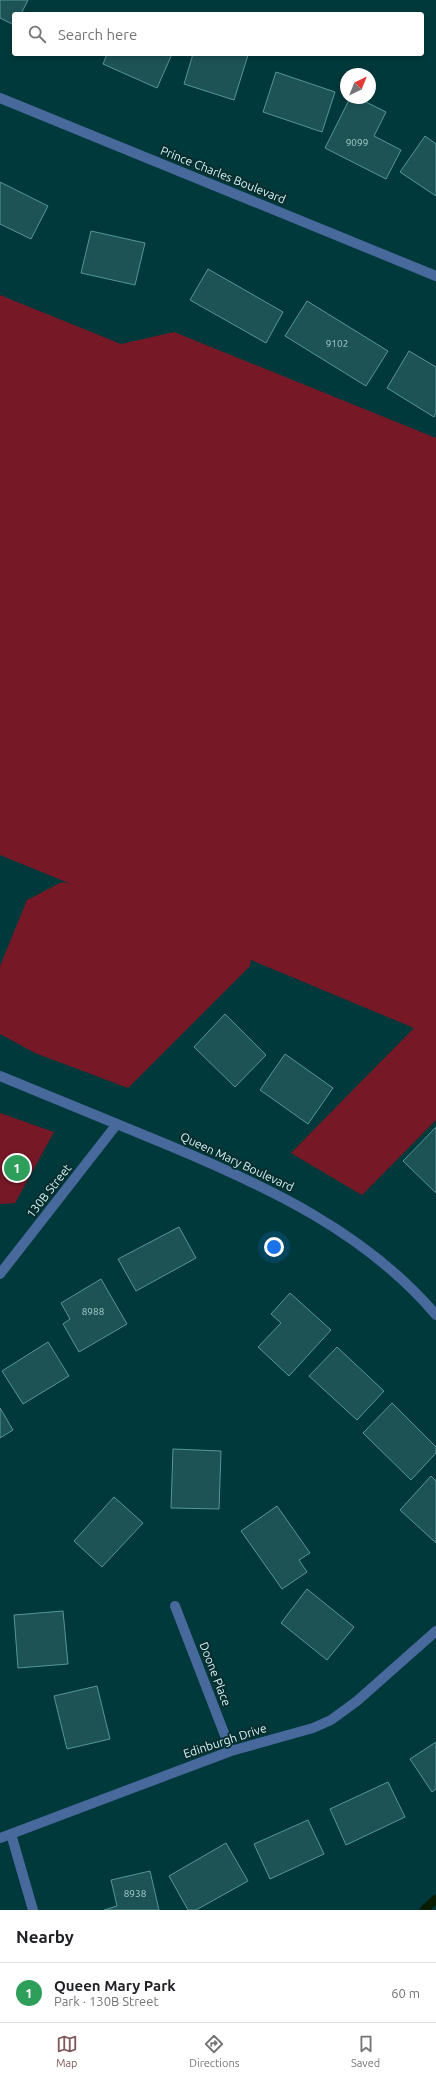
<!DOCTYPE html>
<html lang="en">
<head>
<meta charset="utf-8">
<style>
  :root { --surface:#fff; --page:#f2f2f2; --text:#202124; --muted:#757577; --line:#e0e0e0; --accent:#80585a }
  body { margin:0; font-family:Ubuntu,sans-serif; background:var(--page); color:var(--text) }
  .compass { position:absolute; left:340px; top:68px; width:36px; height:36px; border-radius:50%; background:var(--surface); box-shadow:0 2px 6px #0003; rotate:43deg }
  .you { position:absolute; left:274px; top:1247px; width:14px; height:14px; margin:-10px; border:3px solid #fff; border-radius:50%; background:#1a73e8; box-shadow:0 0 0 6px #1a73e833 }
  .badge { display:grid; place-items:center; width:26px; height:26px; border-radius:50%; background:var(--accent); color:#fff; font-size:13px; font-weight:700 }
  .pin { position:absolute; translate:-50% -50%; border:2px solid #fff; box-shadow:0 1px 4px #0006 }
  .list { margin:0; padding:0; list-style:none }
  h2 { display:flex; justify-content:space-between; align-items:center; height:52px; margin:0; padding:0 16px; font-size:17px }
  h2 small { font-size:13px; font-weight:400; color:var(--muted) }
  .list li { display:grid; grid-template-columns:26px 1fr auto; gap:12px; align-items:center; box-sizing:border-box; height:60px; padding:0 16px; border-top:1px solid var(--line) }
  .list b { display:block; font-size:15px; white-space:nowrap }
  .list p { margin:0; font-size:13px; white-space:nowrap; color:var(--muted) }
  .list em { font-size:13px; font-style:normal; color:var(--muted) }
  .icon { flex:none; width:22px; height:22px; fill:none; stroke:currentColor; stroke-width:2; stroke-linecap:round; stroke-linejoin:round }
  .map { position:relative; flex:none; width:436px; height:1910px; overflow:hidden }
  .search { position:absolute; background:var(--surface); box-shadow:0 2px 6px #0003; left:12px; right:12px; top:12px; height:44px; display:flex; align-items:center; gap:10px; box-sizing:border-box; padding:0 14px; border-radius:4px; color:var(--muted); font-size:15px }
  .sheet { height:112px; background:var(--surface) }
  nav { display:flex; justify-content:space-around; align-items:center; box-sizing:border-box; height:56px; border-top:1px solid var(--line); background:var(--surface); font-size:11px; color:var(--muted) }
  nav a { display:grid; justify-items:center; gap:2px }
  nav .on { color:var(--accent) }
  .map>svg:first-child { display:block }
  .green { fill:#771826 }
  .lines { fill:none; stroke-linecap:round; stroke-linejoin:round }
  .stream { stroke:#091d03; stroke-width:9 }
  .building { fill:#1d5355; stroke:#559799 }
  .minor { stroke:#47699b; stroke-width:10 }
  .tertiary { stroke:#47699b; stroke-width:10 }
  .labels { text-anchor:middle; stroke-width:4; stroke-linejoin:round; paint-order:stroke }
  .number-label { font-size:10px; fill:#a6cccc }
  .street-label { font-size:12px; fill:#d3f4f4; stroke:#082d2f }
</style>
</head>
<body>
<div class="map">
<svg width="436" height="1910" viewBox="0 0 436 1910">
  <rect width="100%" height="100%" fill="#00393b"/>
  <path class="green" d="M 0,295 L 121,344 L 174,332 L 436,438 L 436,1120 L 362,1195 L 291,1153 L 414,1028 L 251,960 L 250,966 L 128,1088 L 35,1053 L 0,1034 L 0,966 L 27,900 L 62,882 L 71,884 L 0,855 Z
    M 0,1113 L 54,1132 L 15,1203 L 0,1204 Z"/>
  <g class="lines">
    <path class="stream" d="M 424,1910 L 436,1899"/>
  </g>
  <path class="building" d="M 0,0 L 28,0 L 21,14 L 14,14 L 14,25 L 0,18 Z
    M 107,54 L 172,54 L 157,88 L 103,64 Z
    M 193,54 L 248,55 L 234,100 L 184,84 Z
    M 276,72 L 335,92 L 322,132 L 263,112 Z
    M 350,98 L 358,98 L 386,112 L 374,136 L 401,150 L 386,179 L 325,148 Z
    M 425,136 L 436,144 L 436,196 L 400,172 Z
    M 0,182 L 48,206 L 31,239 L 0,224 Z
    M 91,231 L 145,243 L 135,285 L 81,273 Z
    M 208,269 L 283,312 L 266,343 L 190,300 Z
    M 307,301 L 388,351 L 366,386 L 285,336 Z
    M 409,351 L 436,367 L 436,413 L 434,417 L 387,388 Z
    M 225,1014 L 266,1055 L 235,1087 L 194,1047 Z
    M 285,1054 L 333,1088 L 308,1124 L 260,1090 Z
    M 436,1127 L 436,1193 L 403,1161 Z
    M 179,1227 L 196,1258 L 136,1291 L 118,1259 Z
    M 101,1279 L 127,1324 L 79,1352 L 63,1324 L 70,1319 L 61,1303 Z
    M 290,1293 L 331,1330 L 289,1376 L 258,1347 L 281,1323 L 271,1314 Z
    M 48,1342 L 69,1376 L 23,1404 L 2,1371 Z
    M 337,1347 L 384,1391 L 357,1420 L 309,1376 Z
    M 392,1403 L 436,1447 L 436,1453 L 411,1480 L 363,1433 Z
    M 0,1408 L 13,1430 L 0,1438 Z
    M 173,1449 L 221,1451 L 219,1509 L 171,1508 Z
    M 431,1476 L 436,1481 L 436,1543 L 400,1510 Z
    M 114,1497 L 143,1523 L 102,1567 L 74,1541 Z
    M 277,1506 L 310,1553 L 299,1560 L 307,1572 L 282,1589 L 241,1531 Z
    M 307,1589 L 354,1627 L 327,1660 L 281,1623 Z
    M 63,1611 L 68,1664 L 18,1668 L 14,1615 Z
    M 97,1686 L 110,1739 L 67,1749 L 54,1696 Z
    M 436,1742 L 436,1789 L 432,1792 L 410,1759 Z
    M 388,1782 L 405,1817 L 346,1845 L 330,1809 Z
    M 308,1820 L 324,1854 L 270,1879 L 254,1844 Z
    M 226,1843 L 248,1881 L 196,1910 L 188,1910 L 169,1876 Z
    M 150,1871 L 159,1910 L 104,1910 L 117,1906 L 111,1880 Z"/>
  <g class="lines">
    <path class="minor" d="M 0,1076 C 56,1099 112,1122 168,1145 C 266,1186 366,1232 436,1315
      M 0,1274 L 117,1124
      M 175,1606 L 231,1751
      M 11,1834 L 33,1910
      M 0,1838 L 231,1751 L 313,1728 L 331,1720 L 357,1701 L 436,1631"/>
    <path class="tertiary" d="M 0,98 L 436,276"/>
  </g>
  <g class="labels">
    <g class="number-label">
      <text x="357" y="146">9099</text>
      <text x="337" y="347">9102</text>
      <text x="93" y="1315">8988</text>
      <text x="135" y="1897">8938</text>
    </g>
    <g class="street-label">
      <text transform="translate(223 175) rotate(22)" y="4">Prince Charles Boulevard</text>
      <text transform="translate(237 1162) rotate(25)" y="4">Queen Mary Boulevard</text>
      <text transform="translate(49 1191) rotate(-52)" y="4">130B Street</text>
      <text transform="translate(215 1674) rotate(69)" y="4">Doone Place</text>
      <text transform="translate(225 1741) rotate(-18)" y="4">Edinburgh Drive</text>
    </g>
  </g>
</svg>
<svg class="compass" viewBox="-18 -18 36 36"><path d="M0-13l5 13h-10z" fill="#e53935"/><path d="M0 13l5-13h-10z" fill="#757577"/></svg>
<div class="you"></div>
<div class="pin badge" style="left:17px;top:1168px;background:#2e9e5b">1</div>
<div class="search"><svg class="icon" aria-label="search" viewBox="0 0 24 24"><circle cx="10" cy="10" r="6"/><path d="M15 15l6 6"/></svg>Search here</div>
</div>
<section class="sheet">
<h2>Nearby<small></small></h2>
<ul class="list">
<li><span class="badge" style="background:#2e9e5b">1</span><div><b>Queen Mary Park</b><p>Park · 130B Street</p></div><em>60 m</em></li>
</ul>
</section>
<nav>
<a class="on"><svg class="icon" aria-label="map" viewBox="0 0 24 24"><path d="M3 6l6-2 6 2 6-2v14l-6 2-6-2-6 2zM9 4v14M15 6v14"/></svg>Map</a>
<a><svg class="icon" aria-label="directions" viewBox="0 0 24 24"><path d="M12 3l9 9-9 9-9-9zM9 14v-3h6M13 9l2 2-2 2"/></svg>Directions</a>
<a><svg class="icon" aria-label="saved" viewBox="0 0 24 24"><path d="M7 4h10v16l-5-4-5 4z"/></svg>Saved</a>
</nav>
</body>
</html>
